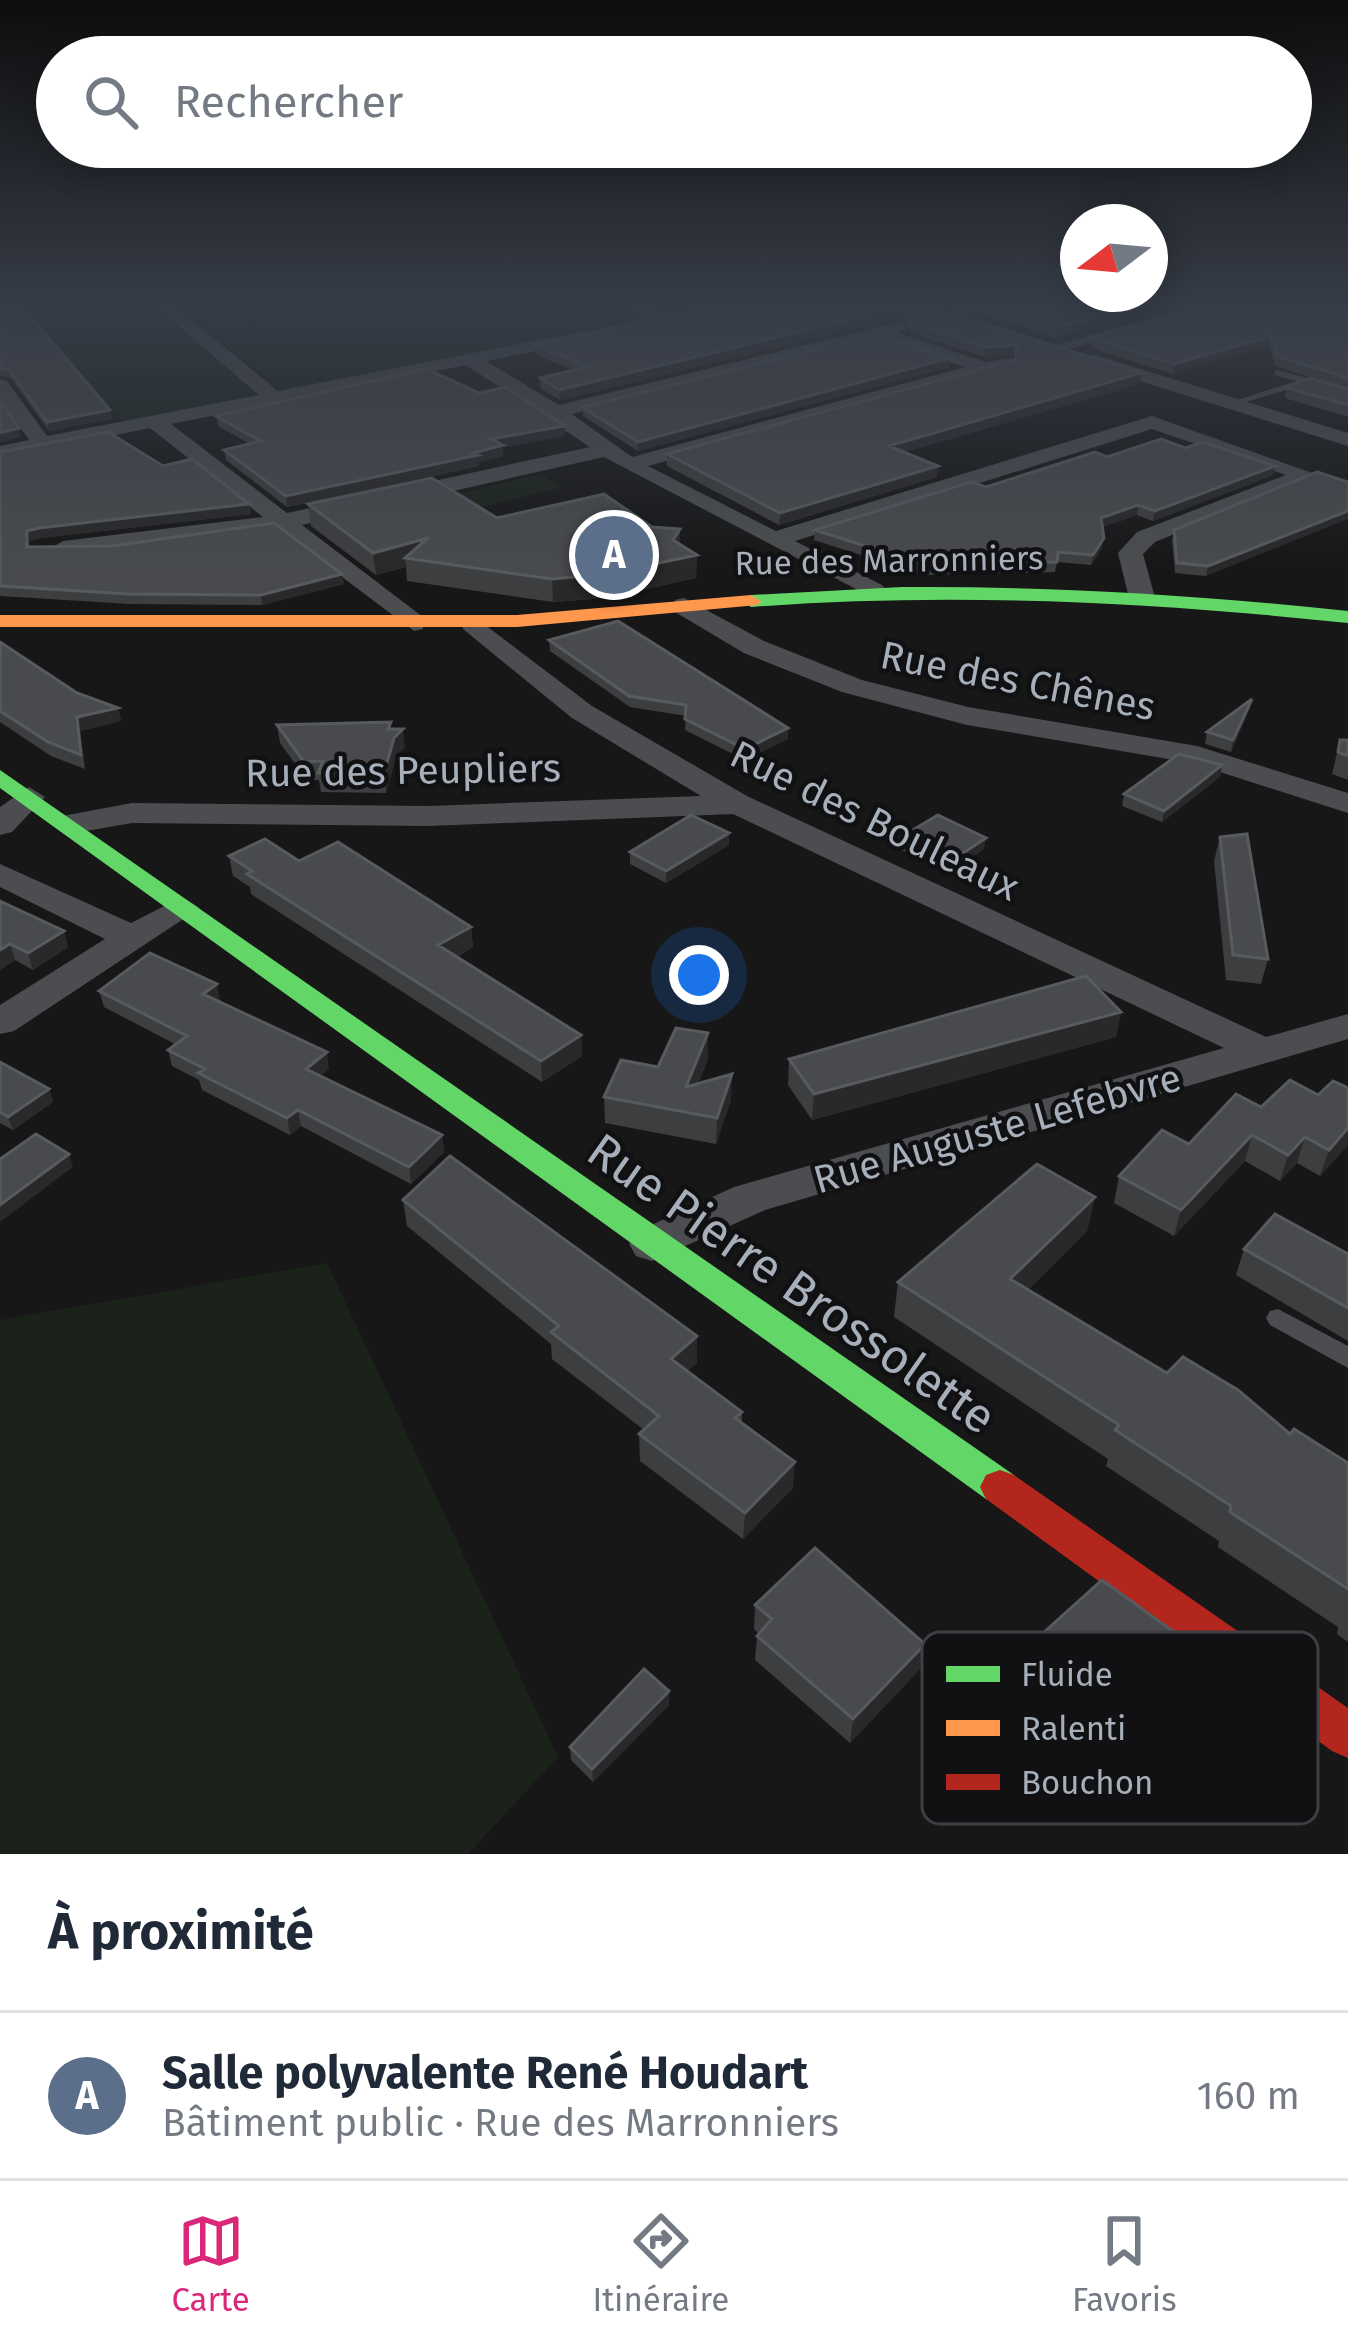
<!DOCTYPE html>
<html lang="fr">
<head>
<meta charset="utf-8">
<style>
  :root { --surface:#fff; --page:#f2f2f3; --text:#1f2937; --muted:#747a83; --line:#e0e1e3; --accent:#db2777 }
  body { margin:0; font-family:"Fira Sans",sans-serif; background:var(--page); color:var(--text) }
  .compass { position:absolute; left:1060px; top:204px; width:108px; height:108px; border-radius:50%; background:var(--surface); box-shadow:0 6px 30px #0003; rotate:254deg }
  .you { position:absolute; left:699px; top:975px; width:42px; height:42px; margin:-30px; border:9px solid #fff; border-radius:50%; background:#1a73e8; box-shadow:0 0 0 18px #1a73e833 }
  .badge { display:grid; place-items:center; width:78px; height:78px; border-radius:50%; background:var(--accent); color:#fff; font-size:39px; font-weight:700 }
  .pin { position:absolute; translate:-50% -50%; border:6px solid #fff; box-shadow:0 3px 12px #0006 }
  .list { margin:0; padding:0; list-style:none }
  h2 { display:flex; justify-content:space-between; align-items:center; height:156px; margin:0; padding:0 48px; font-size:51px }
  h2 small { font-size:39px; font-weight:400; color:var(--muted) }
  .list li { display:grid; grid-template-columns:78px 1fr auto; gap:36px; align-items:center; box-sizing:border-box; height:168px; padding:0 48px; border-top:3px solid var(--line) }
  .list b { display:block; font-size:45px; white-space:nowrap }
  .list p { margin:0; font-size:39px; white-space:nowrap; color:var(--muted) }
  .list em { font-size:39px; font-style:normal; color:var(--muted) }
  .icon { flex:none; width:66px; height:66px; fill:none; stroke:currentColor; stroke-width:2; stroke-linecap:round; stroke-linejoin:round }
  .map { position:relative; flex:none; width:1348px; height:1854px; overflow:hidden }
  .search { position:absolute; background:var(--surface); box-shadow:0 6px 30px #0003; left:36px; right:36px; top:36px; height:132px; display:flex; align-items:center; gap:30px; box-sizing:border-box; padding:0 42px; border-radius:66px; color:var(--muted); font-size:45px }
  .sheet { height:324px; background:var(--surface) }
  nav { display:flex; justify-content:space-around; align-items:center; box-sizing:border-box; height:168px; border-top:3px solid var(--line); background:var(--surface); font-size:33px; color:var(--muted) }
  nav a { display:grid; justify-items:center; gap:6px }
  nav .on { color:var(--accent) }
  .map>svg:first-child { display:block }
  .green { fill:#1a221a }
  .lines { fill:none; stroke-linecap:round; stroke-linejoin:round }
  .lane { fill:#4b4d50; fill-rule:evenodd }
  .street { fill:#4b4d50; fill-rule:evenodd }
  .fast { fill:#63d668; fill-rule:evenodd }
  .slow { fill:#ff974d; fill-rule:evenodd }
  .jam { fill:#b3261e; fill-rule:evenodd }
  .wall { fill:#3d3e40 }
  .shaded-wall { fill:#29292a }
  .building { fill:#484a4d; stroke:#575a5e; stroke-width:3 }
  .labels { text-anchor:middle; stroke-width:9; stroke-linejoin:round; paint-order:stroke }
  .far-street-label { font-size:33px; fill:#a6afba; stroke:#111113 }
  .street-label { font-size:39px; fill:#a6afba; stroke:#111113 }
  .near-street-label { font-size:48px; fill:#a6afba; stroke:#111113 }
  .key { fill:#111113; stroke:#3e4045; stroke-width:3 }
  .key-label { font-size:33px; fill:#a6afba }
</style>
</head>
<body>
<div class="map">
<svg width="1348" height="1854" viewBox="0 0 1348 1854">
  <rect width="100%" height="100%" fill="#171717"/>
  <path class="green" d="M 23,304 L 153,304 L 260,395 L 124,424 L 74,373 Z
    M 175,304 L 607,304 L 648,319 L 284,392 Z
    M 540,474 L 563,487 L 467,511 L 445,497 Z
    M 327,1263 L 558,1757 L 468,1854 L 0,1854 L 0,1320 Z"/>
  <g class="lines">
    <path class="lane" d="M 1278,370 L 1348,390 L 1348,396 L 1306,384 L 1233,406 L 1228,403 L 1296,381 L 1275,375 L 1275,371 Z
      M 1278,1309 L 1348,1346 L 1348,1368 L 1270,1325 L 1266,1318 L 1270,1311 Z"/>
    <path class="street" d="M 153,304 L 172,304 L 278,391 L 585,331 L 591,332 L 591,340 L 486,361 L 559,405 L 899,322 L 908,327 L 898,333 L 985,362 L 1013,358 L 1013,366 L 648,466 L 776,531 L 1152,416 L 1318,475 L 1155,542 L 1143,554 L 1154,594 L 1141,602 L 1128,594 L 1118,553 L 1137,532 L 1286,475 L 1152,429 L 795,541 L 882,585 L 886,590 L 873,598 L 604,457 L 302,525 L 423,617 L 423,629 L 414,631 L 278,529 L 132,550 L 54,553 L 51,548 L 63,541 L 263,517 L 150,428 L 0,458 L 0,446 L 29,440 L 0,399 L 0,379 L 7,381 L 47,436 L 259,395 ZM 877,338 L 965,367 L 632,457 L 572,414 ZM 466,365 L 590,447 L 287,513 L 171,424 Z
      M 618,304 L 641,304 L 676,320 L 661,324 Z
      M 971,304 L 1000,304 L 948,320 L 939,315 Z
      M 1199,304 L 1227,304 L 1055,353 L 1046,348 Z
      M 1095,355 L 1348,433 L 1348,446 L 1088,365 L 1088,357 Z
      M 684,598 L 764,641 L 862,680 L 968,707 L 1197,746 L 1348,793 L 1348,813 L 1192,763 L 967,725 L 842,692 L 744,653 L 675,612 L 675,600 Z
      M 472,615 L 592,706 L 747,796 L 1266,1037 L 1348,1014 L 1348,1039 L 765,1210 L 652,1261 L 636,1256 L 629,1244 L 636,1232 L 734,1187 L 1224,1048 L 733,814 L 429,826 L 132,823 L 69,834 L 53,824 L 57,817 L 132,803 L 429,806 L 701,796 L 572,718 L 463,629 L 463,617 Z
      M 29,787 L 45,797 L 12,832 L 0,835 L 0,807 Z
      M 0,864 L 131,923 L 182,897 L 200,908 L 14,1031 L 0,1034 L 0,1005 L 105,939 L 0,887 Z"/>
    <path class="fast" d="M 902,587 C 1051,586 1199,595 1348,611 L 1348,623 C 1148,602 951,592 751,607 L 741,601 L 751,595 Z
      M 0,770 L 1014,1475 L 1020,1487 L 1014,1499 L 1000,1504 L 986,1499 L 0,788 Z"/>
    <path class="slow" d="M 751,595 L 761,601 L 758,605 L 517,627 L 0,627 L 0,615 L 517,615 Z"/>
    <path class="jam" d="M 1000,1470 L 1014,1475 L 1348,1708 L 1348,1758 L 1332,1751 L 986,1499 L 980,1487 L 986,1475 Z"/>
  </g>
  <path class="wall" d="M 0,304 L 110,410 L 112,419 L 49,431 L 11,378 L 0,376 Z
    M 636,304 L 699,304 L 658,312 Z
    M 922,304 L 1141,373 L 1139,384 L 905,452 L 937,477 L 779,525 L 667,466 L 667,454 L 1015,360 L 1016,355 L 985,357 L 909,332 L 909,324 L 898,318 L 560,400 L 540,388 L 540,378 L 572,370 L 537,355 L 537,345 Z
    M 947,304 L 1181,304 L 1055,337 Z
    M 1348,304 L 1348,389 L 1275,366 L 1269,345 L 1173,374 L 1091,348 L 1092,338 Z
    M 949,367 L 638,451 L 583,416 L 582,407 Z
    M 1287,388 L 1348,389 L 1348,417 L 1285,398 Z
    M 216,416 L 565,436 L 503,447 L 503,456 L 479,462 L 479,466 L 287,507 L 226,460 L 224,450 L 250,444 L 218,426 Z
    M 1185,448 L 1275,466 L 1273,475 L 1153,521 L 1137,515 L 1102,527 L 1102,548 L 1091,565 L 1057,562 L 1055,572 L 923,575 L 814,540 L 815,530 L 1107,457 Z
    M 0,452 L 163,466 L 249,504 L 251,514 L 41,538 L 29,541 L 30,547 L 342,574 L 344,584 L 262,605 L 130,604 L 0,596 Z
    M 1317,472 L 1206,576 L 1175,573 L 1172,540 L 1174,530 Z
    M 308,504 L 680,529 L 680,544 L 697,555 L 696,578 L 606,598 L 553,602 L 407,581 L 406,567 L 376,575 L 311,526 Z
    M 549,640 L 788,728 L 788,739 L 745,760 L 685,730 L 686,716 L 630,707 L 550,651 Z
    M 0,642 L 77,693 L 118,708 L 121,721 L 80,731 L 85,769 L 51,756 L 0,722 Z
    M 1252,699 L 1249,710 L 1231,752 L 1205,744 L 1207,732 Z
    M 391,722 L 391,729 L 405,747 L 396,757 L 386,793 L 321,792 L 319,780 L 307,780 L 280,743 L 277,725 Z
    M 1340,740 L 1348,740 L 1348,780 L 1332,774 Z
    M 1222,765 L 1220,777 L 1162,822 L 1122,806 L 1124,794 Z
    M 901,837 L 984,849 L 949,873 L 899,849 Z
    M 1220,837 L 1268,959 L 1261,984 L 1226,980 L 1214,861 Z
    M 729,845 L 666,883 L 630,864 L 630,852 Z
    M 229,856 L 299,861 L 471,927 L 473,947 L 457,957 L 581,1035 L 582,1056 L 542,1082 L 251,894 L 250,887 L 233,876 Z
    M 0,901 L 64,931 L 68,947 L 33,970 L 15,960 L 0,970 Z
    M 99,991 L 220,1000 L 219,1001 L 329,1069 L 320,1076 L 442,1135 L 444,1152 L 411,1184 L 301,1126 L 290,1135 L 202,1090 L 199,1080 L 172,1066 L 168,1050 L 175,1044 L 104,1007 Z
    M 1121,1012 L 1116,1037 L 812,1120 L 788,1085 L 789,1059 Z
    M 708,1059 L 698,1084 L 731,1100 L 716,1144 L 605,1123 L 604,1097 L 658,1067 Z
    M 0,1062 L 49,1089 L 53,1102 L 13,1130 L 0,1123 Z
    M 1261,1107 L 1348,1145 L 1320,1176 L 1297,1163 L 1280,1181 L 1245,1161 L 1174,1236 L 1114,1203 L 1119,1176 Z
    M 1095,1197 L 1087,1231 L 1028,1290 L 1167,1373 L 1348,1463 L 1348,1642 L 1337,1634 L 1338,1627 L 1218,1547 L 1219,1541 L 1106,1466 L 1108,1459 L 894,1317 L 898,1282 Z
    M 403,1200 L 697,1363 L 687,1371 L 742,1412 L 742,1423 L 793,1488 L 743,1539 L 640,1461 L 639,1434 L 644,1430 L 552,1359 L 551,1344 L 407,1226 Z
    M 1244,1249 L 1348,1254 L 1348,1341 L 1236,1275 Z
    M 1102,1580 L 1222,1700 L 1110,1813 L 1071,1778 L 1079,1752 L 1092,1739 L 1053,1704 L 956,1795 L 925,1762 L 929,1736 Z
    M 755,1605 L 925,1644 L 921,1668 L 850,1743 L 755,1660 L 757,1636 L 759,1634 L 754,1629 Z
    M 669,1691 L 669,1705 L 593,1782 L 571,1760 L 570,1747 Z"/>
  <path class="shaded-wall" d="M 658,304 L 699,304 L 658,312 Z
    M 1147,304 L 1181,304 L 1055,337 L 1056,328 Z
    M 899,308 L 898,318 L 560,400 L 559,390 Z
    M 1271,336 L 1269,345 L 1173,374 L 1174,364 Z
    M 1017,345 L 1016,355 L 985,357 L 987,347 Z
    M 950,358 L 949,367 L 638,451 L 638,442 Z
    M 1141,373 L 1139,384 L 888,457 L 889,446 Z
    M 110,410 L 112,419 L 49,431 L 47,422 Z
    M 565,426 L 565,436 L 503,447 L 503,456 L 479,462 L 479,466 L 287,507 L 286,496 L 473,453 L 491,439 Z
    M 19,428 L 21,437 L 0,442 L 0,433 Z
    M 938,466 L 937,477 L 779,525 L 780,513 Z
    M 1275,466 L 1273,475 L 1153,521 L 1155,511 Z
    M 249,504 L 251,514 L 41,538 L 29,541 L 30,557 L 27,547 L 27,531 L 39,528 Z
    M 1138,505 L 1137,515 L 1100,528 L 1101,518 Z
    M 1348,511 L 1348,519 L 1206,576 L 1208,566 Z
    M 680,529 L 680,551 L 697,555 L 696,578 L 606,598 L 553,602 L 552,579 L 673,540 Z
    M 428,538 L 405,558 L 406,567 L 376,575 L 373,553 Z
    M 1104,538 L 1102,548 L 1091,565 L 1093,555 Z
    M 342,574 L 344,584 L 262,605 L 261,595 Z
    M 1252,699 L 1249,710 L 1231,752 L 1233,740 Z
    M 118,708 L 121,721 L 80,731 L 85,769 L 77,717 Z
    M 788,728 L 788,739 L 745,760 L 745,749 Z
    M 403,729 L 405,747 L 396,757 L 386,793 L 384,774 L 394,738 Z
    M 1222,765 L 1220,777 L 1162,822 L 1164,811 Z
    M 729,833 L 729,845 L 666,883 L 666,871 Z
    M 986,838 L 984,849 L 949,873 L 951,861 Z
    M 471,927 L 473,947 L 441,966 L 438,945 Z
    M 64,931 L 68,947 L 33,970 L 28,953 Z
    M 10,944 L 15,960 L 0,970 L 0,950 Z
    M 217,984 L 220,1000 L 207,1010 L 203,994 Z
    M 1121,1012 L 1116,1037 L 812,1120 L 814,1094 Z
    M 708,1033 L 708,1059 L 686,1113 L 686,1087 Z
    M 581,1035 L 582,1056 L 542,1082 L 541,1061 Z
    M 327,1052 L 329,1069 L 309,1085 L 306,1069 Z
    M 732,1074 L 731,1100 L 716,1144 L 717,1118 Z
    M 49,1089 L 53,1102 L 13,1130 L 8,1117 Z
    M 298,1110 L 301,1126 L 290,1135 L 287,1118 Z
    M 1348,1128 L 1348,1145 L 1320,1176 L 1329,1150 Z
    M 442,1135 L 444,1152 L 411,1184 L 409,1167 Z
    M 1252,1135 L 1245,1161 L 1174,1236 L 1181,1210 Z
    M 1305,1137 L 1297,1163 L 1280,1181 L 1288,1155 Z
    M 69,1154 L 73,1167 L 0,1222 L 0,1205 Z
    M 1095,1197 L 1087,1231 L 1004,1314 L 1010,1279 Z
    M 697,1336 L 697,1363 L 671,1385 L 671,1359 Z
    M 795,1462 L 793,1488 L 743,1539 L 745,1513 Z
    M 925,1644 L 921,1668 L 850,1743 L 853,1719 Z
    M 1232,1674 L 1222,1700 L 1110,1813 L 1118,1787 Z
    M 1060,1677 L 1053,1704 L 956,1795 L 961,1769 Z
    M 669,1691 L 669,1705 L 593,1782 L 592,1769 Z"/>
  <path class="building" d="M 0,304 L 20,304 L 110,410 L 47,422 L 9,370 L 0,368 Z
    M 718,304 L 921,304 L 1141,373 L 889,446 L 938,466 L 780,513 L 667,454 L 1015,360 L 1017,345 L 987,347 L 910,322 L 913,316 L 899,308 L 559,390 L 540,378 L 587,367 L 537,345 Z
    M 979,304 L 1147,304 L 1056,328 Z
    M 1212,304 L 1348,304 L 1348,378 L 1277,356 L 1271,336 L 1174,364 L 1092,338 Z
    M 877,335 L 950,358 L 638,442 L 582,407 Z
    M 427,369 L 479,393 L 505,387 L 565,426 L 491,439 L 503,445 L 473,453 L 478,455 L 286,496 L 224,450 L 261,441 L 216,416 Z
    M 1308,378 L 1348,389 L 1348,405 L 1287,388 Z
    M 0,401 L 19,428 L 0,433 Z
    M 108,432 L 163,466 L 192,459 L 249,504 L 39,528 L 27,531 L 27,547 L 112,546 L 274,523 L 342,574 L 261,595 L 128,594 L 0,586 L 0,452 Z
    M 1161,439 L 1185,448 L 1203,442 L 1275,466 L 1155,511 L 1138,505 L 1101,518 L 1104,538 L 1093,555 L 1058,552 L 1057,562 L 924,565 L 815,530 L 971,482 L 986,487 L 1095,452 L 1107,457 Z
    M 1317,472 L 1348,482 L 1348,511 L 1208,566 L 1177,563 L 1174,530 Z
    M 432,478 L 497,518 L 604,494 L 652,527 L 680,529 L 673,540 L 697,555 L 606,574 L 552,579 L 405,558 L 428,538 L 373,553 L 308,504 Z
    M 618,621 L 788,728 L 745,749 L 685,719 L 686,705 L 629,696 L 549,640 Z
    M 0,642 L 77,693 L 118,708 L 77,717 L 81,755 L 48,742 L 0,711 Z
    M 1252,699 L 1233,740 L 1207,732 Z
    M 391,722 L 388,729 L 403,729 L 394,738 L 384,774 L 318,773 L 323,761 L 304,762 L 277,725 Z
    M 1340,740 L 1348,740 L 1348,756 L 1338,752 Z
    M 1179,754 L 1222,765 L 1164,811 L 1124,794 Z
    M 691,815 L 729,833 L 666,871 L 630,852 Z
    M 938,815 L 986,838 L 951,861 L 901,837 Z
    M 1247,834 L 1268,959 L 1233,955 L 1220,837 Z
    M 265,839 L 299,861 L 338,842 L 471,927 L 438,945 L 581,1035 L 541,1061 L 247,874 L 252,871 L 229,856 Z
    M 0,901 L 64,931 L 28,953 L 10,944 L 0,950 Z
    M 150,953 L 217,984 L 203,994 L 327,1052 L 306,1069 L 442,1135 L 409,1167 L 298,1110 L 287,1118 L 198,1073 L 205,1069 L 168,1050 L 187,1036 L 99,991 Z
    M 1086,976 L 1121,1012 L 814,1094 L 789,1059 Z
    M 676,1028 L 708,1033 L 686,1087 L 732,1074 L 717,1118 L 604,1097 L 621,1060 L 658,1067 Z
    M 0,1062 L 49,1089 L 8,1117 L 0,1112 Z
    M 1290,1080 L 1318,1095 L 1333,1081 L 1348,1088 L 1348,1128 L 1329,1150 L 1305,1137 L 1288,1155 L 1252,1135 L 1181,1210 L 1119,1176 L 1162,1130 L 1189,1144 L 1236,1094 L 1261,1107 Z
    M 36,1134 L 69,1154 L 0,1205 L 0,1159 Z
    M 450,1156 L 697,1336 L 671,1359 L 742,1412 L 735,1418 L 795,1462 L 745,1513 L 639,1434 L 659,1416 L 551,1332 L 559,1326 L 403,1200 Z
    M 1037,1164 L 1095,1197 L 1010,1279 L 1167,1373 L 1183,1357 L 1238,1390 L 1290,1434 L 1294,1429 L 1348,1463 L 1348,1589 L 1230,1512 L 1231,1506 L 1115,1430 L 1119,1425 L 898,1282 Z
    M 1275,1214 L 1348,1254 L 1348,1308 L 1244,1249 Z
    M 815,1548 L 925,1644 L 853,1719 L 757,1636 L 772,1619 L 755,1605 Z
    M 1102,1580 L 1232,1674 L 1118,1787 L 1079,1752 L 1110,1721 L 1060,1677 L 961,1769 L 929,1736 Z
    M 644,1669 L 669,1691 L 592,1769 L 570,1747 Z"/>
  <linearGradient id="sky" x2="0" y2="1"><stop stop-color="#0d0d0d"/><stop offset="0.54" stop-color="#363c47"/><stop offset="1" stop-color="#363c47" stop-opacity="0"/></linearGradient>
  <rect width="1348" height="564" fill="url(#sky)"/>
  <g class="labels">
    <g class="far-street-label">
      <text transform="translate(889 560) rotate(-1)" y="12">Rue des Marronniers</text>
    </g>
    <g class="street-label">
      <text transform="translate(1018 680) rotate(11)" y="14">Rue des Chênes</text>
      <text transform="translate(403 770) rotate(-1)" y="14">Rue des Peupliers</text>
      <text transform="translate(875 820) rotate(26)" y="14">Rue des Bouleaux</text>
      <text transform="translate(997 1128) rotate(-16)" y="14">Rue Auguste Lefebvre</text>
    </g>
    <g class="near-street-label">
      <text transform="translate(792 1283) rotate(35)" y="17">Rue Pierre Brossolette</text>
    </g>
  </g>
  <rect x="922" y="1632" width="396" height="192" rx="18" class="key"/>
  <rect x="946" y="1666" width="54" height="16" fill="#63d668"/>
  <rect x="946" y="1720" width="54" height="16" fill="#ff974d"/>
  <rect x="946" y="1774" width="54" height="16" fill="#b3261e"/>
  <g class="key-label">
    <text x="1021" y="1686">Fluide</text>
    <text x="1021" y="1740">Ralenti</text>
    <text x="1021" y="1794">Bouchon</text>
  </g>
</svg>
<svg class="compass" viewBox="-18 -18 36 36"><path d="M0-13l5 13h-10z" fill="#e53935"/><path d="M0 13l5-13h-10z" fill="#747a83"/></svg>
<div class="you"></div>
<div class="pin badge" style="left:614px;top:555px;background:#5c6f8a">A</div>
<div class="search"><svg class="icon" aria-label="search" viewBox="0 0 24 24"><circle cx="10" cy="10" r="6"/><path d="M15 15l6 6"/></svg>Rechercher</div>
</div>
<section class="sheet">
<h2>À proximité<small></small></h2>
<ul class="list">
<li><span class="badge" style="background:#5c6f8a">A</span><div><b>Salle polyvalente René Houdart</b><p>Bâtiment public · Rue des Marronniers</p></div><em>160 m</em></li>
</ul>
</section>
<nav>
<a class="on"><svg class="icon" aria-label="map" viewBox="0 0 24 24"><path d="M3 6l6-2 6 2 6-2v14l-6 2-6-2-6 2zM9 4v14M15 6v14"/></svg>Carte</a>
<a><svg class="icon" aria-label="directions" viewBox="0 0 24 24"><path d="M12 3l9 9-9 9-9-9zM9 14v-3h6M13 9l2 2-2 2"/></svg>Itinéraire</a>
<a><svg class="icon" aria-label="saved" viewBox="0 0 24 24"><path d="M7 4h10v16l-5-4-5 4z"/></svg>Favoris</a>
</nav>
</body>
</html>
